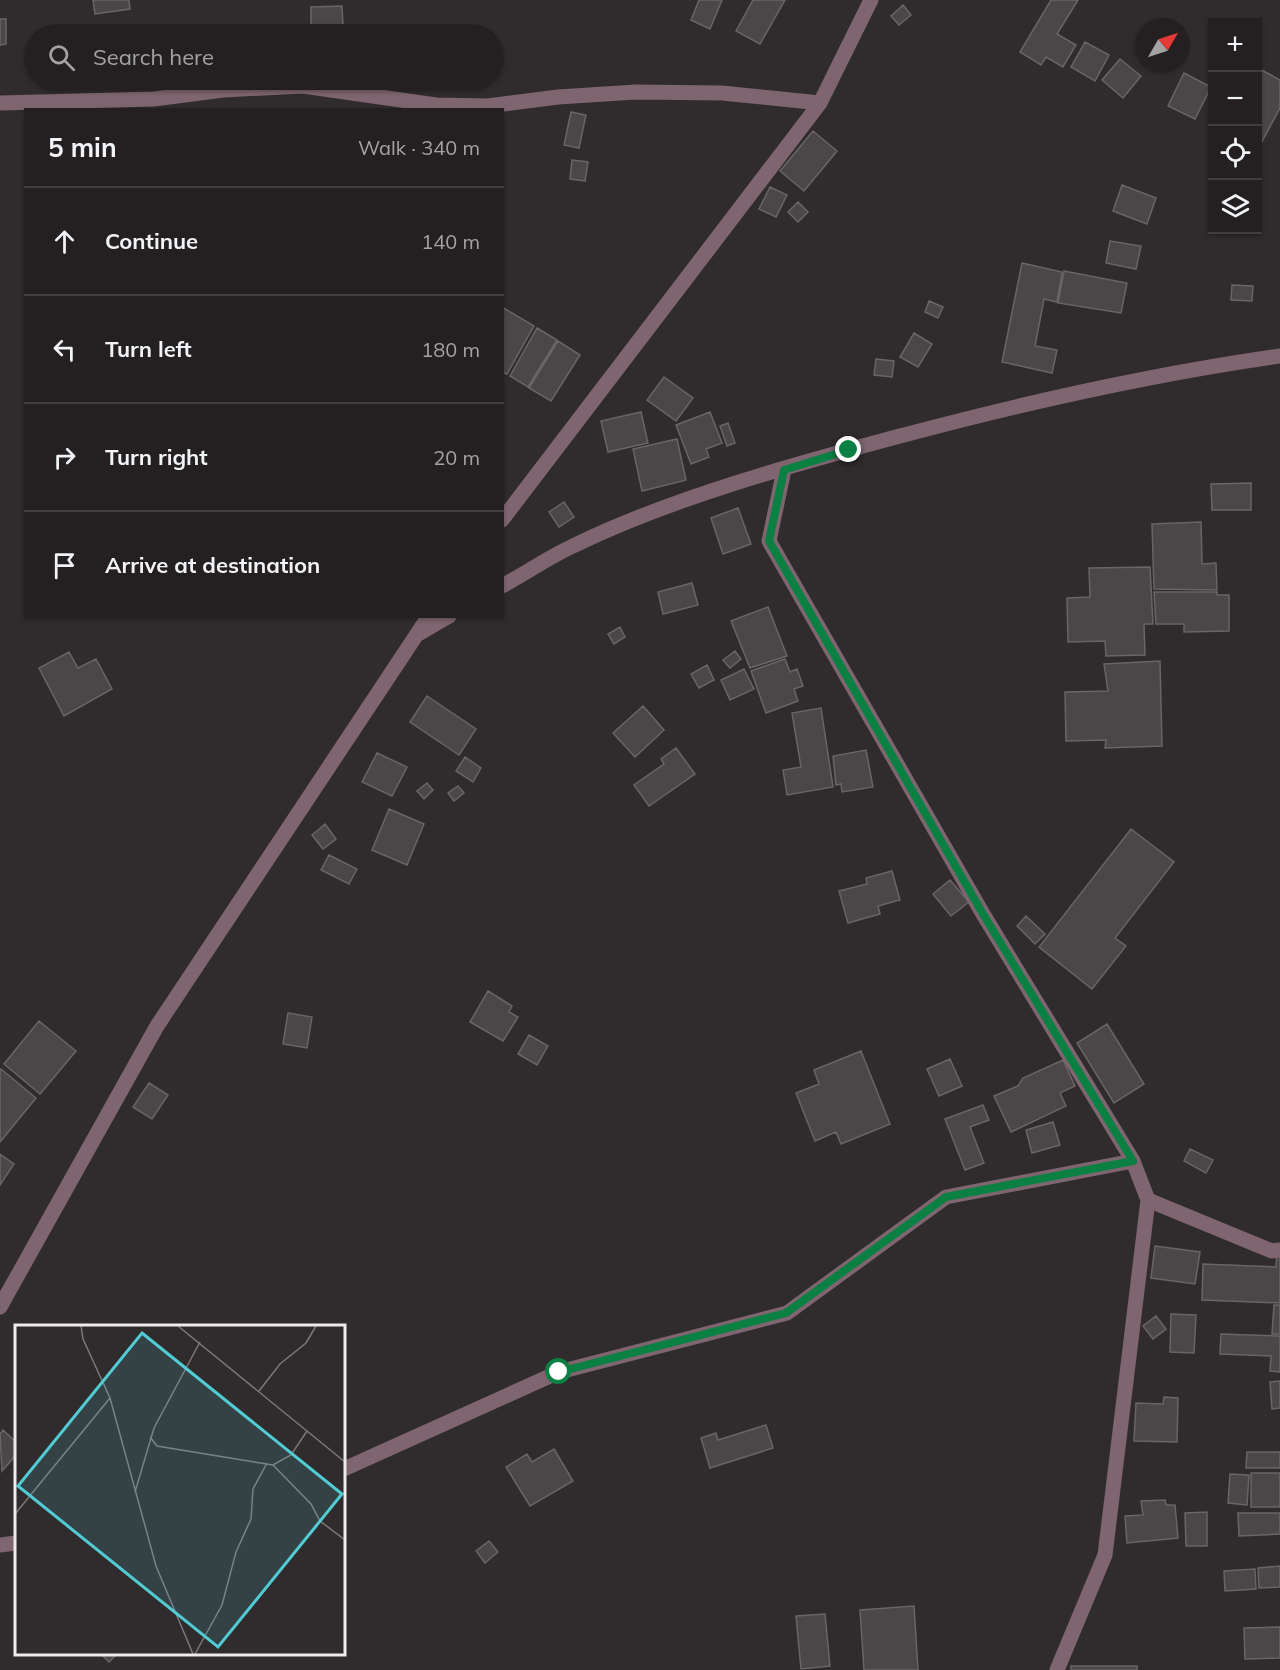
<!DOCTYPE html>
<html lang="en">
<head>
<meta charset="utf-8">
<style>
  :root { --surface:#242022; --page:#2c282a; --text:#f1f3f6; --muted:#a3a3a5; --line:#413e40 }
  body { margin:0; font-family:Mulish,sans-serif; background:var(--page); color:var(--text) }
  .controls { position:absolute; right:18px; top:18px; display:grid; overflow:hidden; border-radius:0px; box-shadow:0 2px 4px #0004 }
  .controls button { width:54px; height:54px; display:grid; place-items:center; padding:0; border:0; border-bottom:2px solid var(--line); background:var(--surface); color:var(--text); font:30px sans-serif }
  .compass { position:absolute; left:1136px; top:18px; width:54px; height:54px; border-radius:50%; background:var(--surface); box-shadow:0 2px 4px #0004; rotate:51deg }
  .stop { position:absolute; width:18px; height:18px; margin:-14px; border:4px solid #0b8043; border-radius:50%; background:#fff }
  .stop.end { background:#0b8043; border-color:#fff; box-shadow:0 2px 6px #0008 }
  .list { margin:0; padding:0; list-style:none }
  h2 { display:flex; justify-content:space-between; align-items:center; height:78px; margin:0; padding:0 24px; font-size:26px }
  h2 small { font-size:20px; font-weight:400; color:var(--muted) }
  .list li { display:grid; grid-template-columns:39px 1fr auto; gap:18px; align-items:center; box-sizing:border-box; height:108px; padding:0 24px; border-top:2px solid var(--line) }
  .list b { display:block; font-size:22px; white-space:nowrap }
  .list em { font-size:20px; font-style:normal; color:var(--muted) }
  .icon { flex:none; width:33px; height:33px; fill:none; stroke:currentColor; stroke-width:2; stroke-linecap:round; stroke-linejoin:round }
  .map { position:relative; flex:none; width:1280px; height:1670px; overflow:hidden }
  .search { position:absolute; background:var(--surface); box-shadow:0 2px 4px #0004; left:24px; top:24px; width:480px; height:66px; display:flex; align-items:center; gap:15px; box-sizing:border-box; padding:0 21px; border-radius:33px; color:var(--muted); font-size:22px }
  .panel { position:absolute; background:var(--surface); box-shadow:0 2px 4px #0004; left:24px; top:108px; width:480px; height:510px; border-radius:0px }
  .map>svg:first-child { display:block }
  .building { fill:#4b4648; stroke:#6a6466; stroke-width:1.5 }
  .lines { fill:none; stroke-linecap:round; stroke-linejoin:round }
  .minor { stroke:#7e6570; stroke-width:15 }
  .route { stroke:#0b8043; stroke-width:8 }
  .inset-road { fill:none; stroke:#7c7879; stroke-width:1.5 }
  .view { fill:#51ccd4; fill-opacity:0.15; stroke:#51ccd4; stroke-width:3 }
  .inset-edge { fill:none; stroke:#eeebec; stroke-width:3 }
</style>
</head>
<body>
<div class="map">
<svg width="1280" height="1670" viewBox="0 0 1280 1670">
  <rect width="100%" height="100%" fill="#302b2d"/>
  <path class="building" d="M 93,0 L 129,0 L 130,9 L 95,14 Z
    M 699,0 L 722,0 L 710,29 L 691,20 Z
    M 753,0 L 785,0 L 760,44 L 736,31 Z
    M 1051,0 L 1078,0 L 1057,34 L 1076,45 L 1063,67 L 1046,57 L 1041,65 L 1020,52 Z
    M 903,5 L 911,15 L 899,25 L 891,16 Z
    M 342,6 L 343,25 L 311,26 L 311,7 Z
    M 0,19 L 6,19 L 6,44 L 0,45 Z
    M 1085,42 L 1109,55 L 1095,81 L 1071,67 Z
    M 1120,59 L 1141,76 L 1123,98 L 1102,80 Z
    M 1258,68 L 1280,80 L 1280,108 L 1259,147 Z
    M 1184,73 L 1211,87 L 1195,119 L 1168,106 Z
    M 571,112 L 586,115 L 579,148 L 564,145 Z
    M 813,131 L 837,151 L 804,191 L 780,171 Z
    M 572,160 L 588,162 L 585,181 L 570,179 Z
    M 1122,185 L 1156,198 L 1147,224 L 1113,211 Z
    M 770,187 L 787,195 L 776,217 L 759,209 Z
    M 798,202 L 808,212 L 798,222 L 788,212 Z
    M 1110,241 L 1141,246 L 1136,269 L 1106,263 Z
    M 1022,263 L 1062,272 L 1057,302 L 1044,299 L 1035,346 L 1057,350 L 1052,373 L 1002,362 Z
    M 1064,271 L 1127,283 L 1121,313 L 1058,303 Z
    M 1232,285 L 1253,286 L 1252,301 L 1231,300 Z
    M 929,301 L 943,307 L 938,318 L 925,312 Z
    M 502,307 L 534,326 L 507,374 L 502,372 Z
    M 537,328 L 557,340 L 528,387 L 510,376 Z
    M 914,333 L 932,344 L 918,367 L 900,357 Z
    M 558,341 L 580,355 L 551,401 L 529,388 Z
    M 876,359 L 894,361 L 892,377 L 874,375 Z
    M 664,377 L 693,398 L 676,421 L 647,400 Z
    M 641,412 L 648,443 L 608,452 L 601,421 Z
    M 710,412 L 722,443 L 706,449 L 709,457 L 691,464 L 676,425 Z
    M 728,423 L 735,443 L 727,446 L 720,426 Z
    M 677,439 L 686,480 L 642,491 L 633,449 Z
    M 1251,483 L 1251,510 L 1212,510 L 1211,484 Z
    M 564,502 L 574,517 L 559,527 L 549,512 Z
    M 738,508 L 751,544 L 723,554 L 711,518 Z
    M 1201,522 L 1202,564 L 1216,563 L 1217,590 L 1154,589 L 1152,524 Z
    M 1150,567 L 1153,624 L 1144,624 L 1145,655 L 1106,656 L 1105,641 L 1068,642 L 1067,598 L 1090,597 L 1089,568 Z
    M 692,583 L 698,605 L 663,614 L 658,592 Z
    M 1154,592 L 1217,592 L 1217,595 L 1229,595 L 1229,631 L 1184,632 L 1184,624 L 1156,624 Z
    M 768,607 L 787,656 L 750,668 L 731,621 Z
    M 620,627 L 625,637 L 614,644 L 608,634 Z
    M 735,651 L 741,659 L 730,668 L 723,660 Z
    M 69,652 L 78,668 L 96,659 L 112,689 L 64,716 L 39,668 Z
    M 785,659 L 790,672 L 797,669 L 803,686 L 794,689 L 798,701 L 766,713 L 751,671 Z
    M 1160,661 L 1162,746 L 1105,748 L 1106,740 L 1066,741 L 1065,692 L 1108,691 L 1104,664 Z
    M 707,665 L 714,680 L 699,688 L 691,674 Z
    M 744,669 L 754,689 L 730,700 L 721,680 Z
    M 427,696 L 476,729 L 459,755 L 410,722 Z
    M 643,706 L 664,730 L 635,757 L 613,733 Z
    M 821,708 L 833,787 L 787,795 L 783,770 L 801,767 L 792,713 Z
    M 676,748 L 695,774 L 649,806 L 634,785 L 664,764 L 661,759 Z
    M 866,750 L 873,787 L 842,792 L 841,784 L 836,785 L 833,756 Z
    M 377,753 L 407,767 L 392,796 L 362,782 Z
    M 465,757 L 481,768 L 473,782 L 456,771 Z
    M 427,783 L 433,790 L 424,799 L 417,791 Z
    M 458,786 L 464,793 L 454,801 L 448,793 Z
    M 389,809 L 424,824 L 407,865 L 372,850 Z
    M 325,824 L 336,839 L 323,849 L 312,835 Z
    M 1131,829 L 1174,862 L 1115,938 L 1126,946 L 1092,989 L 1039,947 Z
    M 329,855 L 357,869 L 349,884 L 321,870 Z
    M 892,871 L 900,900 L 878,906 L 880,914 L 848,923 L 839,891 L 867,884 L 866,878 Z
    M 950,880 L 969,902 L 951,916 L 933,894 Z
    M 1026,916 L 1045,934 L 1035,944 L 1017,926 Z
    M 488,991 L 512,1006 L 509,1012 L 518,1017 L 503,1041 L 470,1022 Z
    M 288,1013 L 312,1017 L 307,1048 L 283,1044 Z
    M 39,1021 L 76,1051 L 40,1094 L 4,1064 Z
    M 1107,1024 L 1144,1084 L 1114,1103 L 1077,1043 Z
    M 529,1035 L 548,1046 L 537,1065 L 518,1054 Z
    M 861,1051 L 890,1124 L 841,1144 L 836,1132 L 815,1141 L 796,1093 L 819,1084 L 814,1070 Z
    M 950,1059 L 962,1086 L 939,1096 L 927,1069 Z
    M 1063,1060 L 1075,1086 L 1060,1093 L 1066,1106 L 1011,1132 L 994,1096 L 1018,1086 L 1023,1078 Z
    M 1,1069 L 36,1098 L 0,1142 L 0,1070 Z
    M 149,1083 L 168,1095 L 152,1119 L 133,1107 Z
    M 983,1105 L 989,1120 L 970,1127 L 984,1163 L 965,1170 L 945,1119 Z
    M 1053,1122 L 1060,1145 L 1032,1153 L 1026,1130 Z
    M 1190,1149 L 1213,1160 L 1206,1173 L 1184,1161 Z
    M 0,1154 L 14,1164 L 0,1185 Z
    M 1155,1246 L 1200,1252 L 1195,1284 L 1151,1278 Z
    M 1277,1252 L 1280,1252 L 1280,1303 L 1202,1300 L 1203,1264 L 1276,1267 Z
    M 1274,1305 L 1280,1305 L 1280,1334 L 1272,1334 Z
    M 1171,1314 L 1196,1315 L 1194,1353 L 1170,1352 Z
    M 1156,1316 L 1166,1329 L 1153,1339 L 1143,1326 Z
    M 1221,1334 L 1280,1336 L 1280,1372 L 1270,1371 L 1271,1356 L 1220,1354 Z
    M 1280,1381 L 1280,1408 L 1272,1409 L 1270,1382 Z
    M 1164,1397 L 1178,1398 L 1177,1442 L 1134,1441 L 1136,1403 L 1163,1404 Z
    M 766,1425 L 773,1448 L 710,1468 L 701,1438 L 716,1433 L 718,1440 Z
    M 3,1430 L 16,1442 L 16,1455 L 2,1471 L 0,1434 Z
    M 554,1449 L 573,1481 L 530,1506 L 506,1467 L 527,1454 L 532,1462 Z
    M 1247,1452 L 1280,1452 L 1280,1468 L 1246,1468 Z
    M 1251,1473 L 1280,1473 L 1280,1507 L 1251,1507 Z
    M 1230,1474 L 1249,1475 L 1247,1505 L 1228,1503 Z
    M 1165,1500 L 1166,1505 L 1175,1505 L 1178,1538 L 1127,1543 L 1125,1516 L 1143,1515 L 1141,1501 Z
    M 1207,1512 L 1207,1546 L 1186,1546 L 1185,1513 Z
    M 1238,1513 L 1280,1513 L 1280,1534 L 1239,1536 Z
    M 489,1541 L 498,1552 L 485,1563 L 476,1551 Z
    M 1280,1566 L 1280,1587 L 1259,1588 L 1258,1568 Z
    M 1255,1569 L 1256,1589 L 1225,1591 L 1224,1571 Z
    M 914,1606 L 918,1670 L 864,1670 L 860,1610 Z
    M 825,1614 L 830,1666 L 801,1669 L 796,1616 Z
    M 1280,1627 L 1280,1658 L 1245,1659 L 1244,1628 Z
    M 101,1654 L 117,1654 L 109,1662 Z
    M 1071,1666 L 1137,1666 L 1137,1670 L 1071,1670 Z"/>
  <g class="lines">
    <path class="minor" d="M 0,103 L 154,99 L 223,90 L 303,86 L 436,105 L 488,106 L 558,97 L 636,92 L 722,93 L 820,103
      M 784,470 L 769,541 L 983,914 L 1133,1161 L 1148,1200 L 1272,1251 L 1280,1250
      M 502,520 L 820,103 L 871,0
      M 502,586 C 526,573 549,557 573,546 C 673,497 796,464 904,435 C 1028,402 1153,374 1280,356
      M 420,633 L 449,616
      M 0,1307 L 157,1026 L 429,616
      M 344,1469 L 559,1372 L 787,1313 L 946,1197 L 1133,1161
      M 0,1545 L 16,1543
      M 1057,1670 L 1105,1555 L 1148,1200"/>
  </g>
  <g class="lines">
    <path class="route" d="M 559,1372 L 786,1313 L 946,1197 L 1133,1161 L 983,914 L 769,541 L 784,470 L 849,450"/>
  </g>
  <g transform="translate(15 1325)">
    <rect width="330" height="330" fill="#302b2d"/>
    <path class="inset-road" d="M 66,1 L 68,14 L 95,73 L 141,241 L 178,329M 163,1 L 330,137M 244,66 L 265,39 L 291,18 L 301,1M 135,112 L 142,121 L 258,140 L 276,130 L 292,106M 258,140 L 296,179 L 305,196 L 330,215M 120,167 L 139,103 L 185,17M 0,189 L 95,73M 180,329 L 207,280 L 221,227 L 236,194 L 238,164 L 252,138"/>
    <path class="view" d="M 127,8 L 327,169 L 203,322 L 3,161 Z"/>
    <rect width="330" height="330" class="inset-edge"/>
  </g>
</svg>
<div class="controls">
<button>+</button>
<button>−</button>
<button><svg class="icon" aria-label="locate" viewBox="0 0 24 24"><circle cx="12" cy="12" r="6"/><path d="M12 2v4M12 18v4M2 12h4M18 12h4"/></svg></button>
<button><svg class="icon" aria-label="layers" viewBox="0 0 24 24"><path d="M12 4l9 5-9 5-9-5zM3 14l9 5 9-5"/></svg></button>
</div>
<svg class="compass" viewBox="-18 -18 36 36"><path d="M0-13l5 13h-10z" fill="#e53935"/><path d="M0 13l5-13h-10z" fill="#a3a3a5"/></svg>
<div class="stop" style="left:559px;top:1372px"></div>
<div class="stop end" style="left:849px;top:450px"></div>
<div class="search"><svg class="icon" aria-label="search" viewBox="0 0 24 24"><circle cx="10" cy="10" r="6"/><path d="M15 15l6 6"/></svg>Search here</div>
<section class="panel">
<h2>5 min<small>Walk · 340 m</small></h2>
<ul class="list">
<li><svg class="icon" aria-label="ahead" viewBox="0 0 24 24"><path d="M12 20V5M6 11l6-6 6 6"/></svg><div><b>Continue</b></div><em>140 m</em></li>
<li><svg class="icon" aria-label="left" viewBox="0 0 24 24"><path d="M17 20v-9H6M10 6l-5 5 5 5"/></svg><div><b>Turn left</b></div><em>180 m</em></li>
<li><svg class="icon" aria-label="right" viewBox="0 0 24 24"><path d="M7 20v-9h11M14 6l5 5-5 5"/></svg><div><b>Turn right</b></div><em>20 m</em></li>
<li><svg class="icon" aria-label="arrive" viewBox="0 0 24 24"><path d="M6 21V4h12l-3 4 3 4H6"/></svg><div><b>Arrive at destination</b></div></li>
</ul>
</section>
</div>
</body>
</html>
